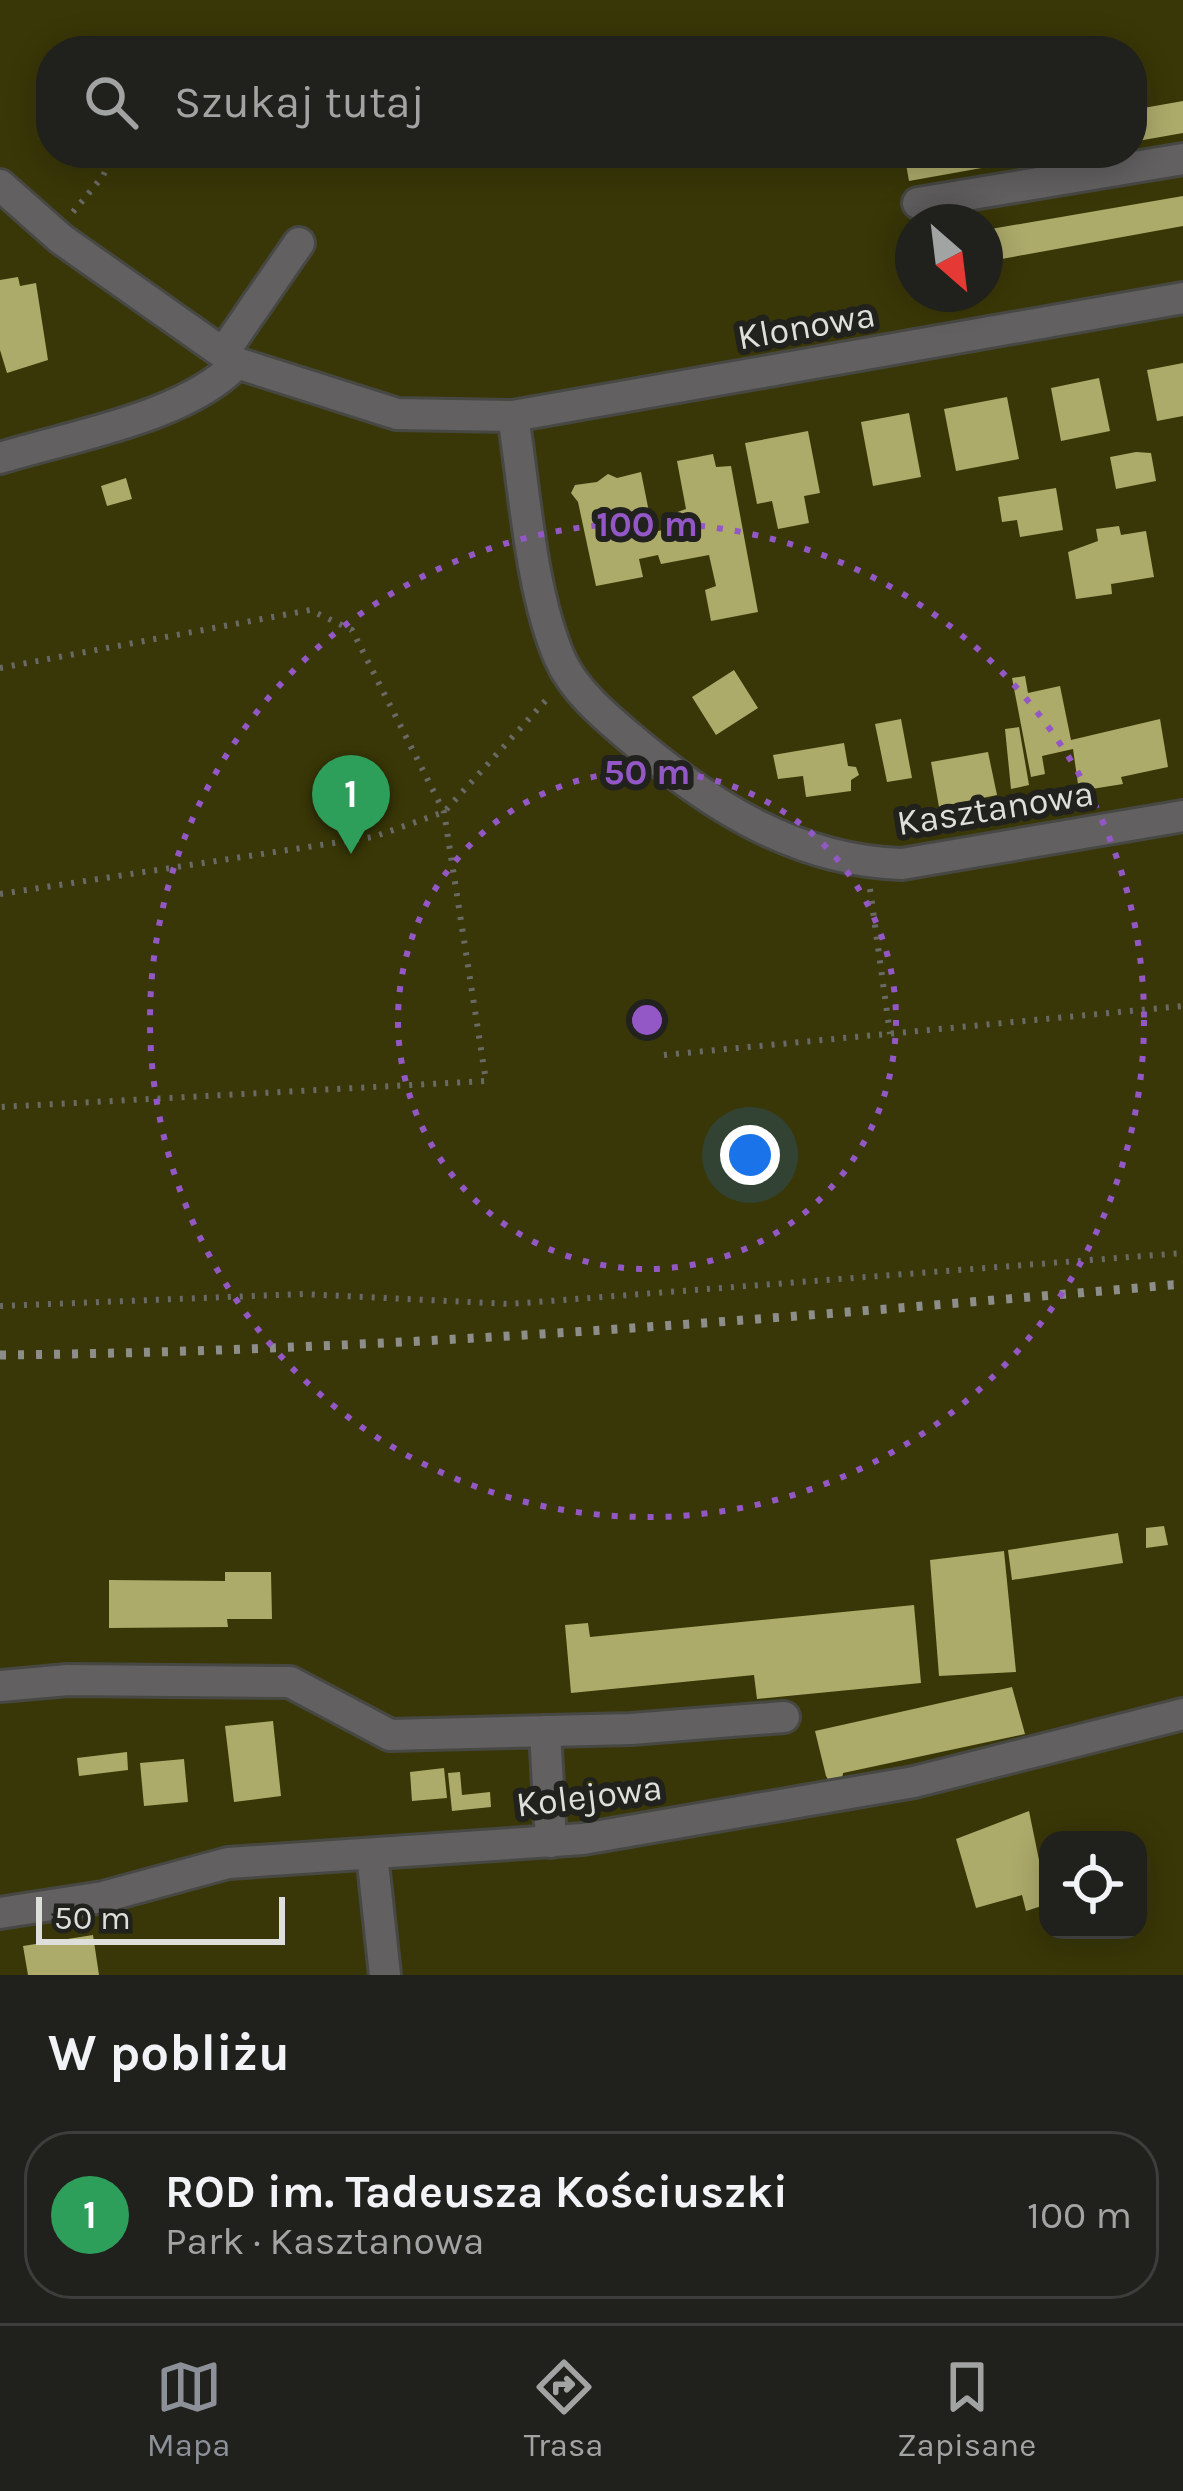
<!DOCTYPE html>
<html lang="pl">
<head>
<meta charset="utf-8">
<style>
  :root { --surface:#20201c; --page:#282825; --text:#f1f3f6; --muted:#a2a3a3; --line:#3d3e3b; --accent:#8c9099 }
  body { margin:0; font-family:Karla,sans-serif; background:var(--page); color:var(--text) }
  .controls { position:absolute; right:36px; bottom:36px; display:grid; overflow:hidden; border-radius:24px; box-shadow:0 6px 30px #0003 }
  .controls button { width:108px; height:108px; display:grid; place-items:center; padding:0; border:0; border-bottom:3px solid var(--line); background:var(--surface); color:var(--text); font:60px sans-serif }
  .compass { position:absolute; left:895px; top:204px; width:108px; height:108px; border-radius:50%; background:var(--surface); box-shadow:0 6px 30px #0003; rotate:152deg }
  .scale { position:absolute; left:36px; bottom:30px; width:249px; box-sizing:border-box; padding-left:12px; border:6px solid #dededb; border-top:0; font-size:33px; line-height:42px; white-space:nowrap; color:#dededb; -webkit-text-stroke:9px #21211d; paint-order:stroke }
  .you { position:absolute; left:750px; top:1155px; width:42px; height:42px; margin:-30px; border:9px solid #fff; border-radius:50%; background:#1a73e8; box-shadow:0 0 0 18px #1a73e833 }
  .badge { display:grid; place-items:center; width:78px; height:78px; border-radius:50%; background:var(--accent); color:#fff; font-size:39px; font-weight:700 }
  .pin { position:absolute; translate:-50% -99px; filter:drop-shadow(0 3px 6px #0008) }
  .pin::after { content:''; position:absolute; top:63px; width:42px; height:36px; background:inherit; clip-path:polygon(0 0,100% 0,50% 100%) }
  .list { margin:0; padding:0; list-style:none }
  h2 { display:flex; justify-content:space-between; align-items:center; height:156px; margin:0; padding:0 48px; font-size:51px }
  h2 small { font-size:39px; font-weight:400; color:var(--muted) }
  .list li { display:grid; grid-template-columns:78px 1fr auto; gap:36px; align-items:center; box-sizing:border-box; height:168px; margin:0 24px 24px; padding:0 24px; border:3px solid var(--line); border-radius:48px }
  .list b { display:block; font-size:45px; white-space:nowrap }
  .list p { margin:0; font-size:39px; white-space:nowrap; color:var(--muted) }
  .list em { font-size:39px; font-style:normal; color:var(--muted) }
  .icon { flex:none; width:66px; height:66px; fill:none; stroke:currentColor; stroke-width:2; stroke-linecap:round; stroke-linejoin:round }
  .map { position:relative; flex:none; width:1183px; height:1975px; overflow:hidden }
  .search { position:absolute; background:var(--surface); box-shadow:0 6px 30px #0003; left:36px; right:36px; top:36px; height:132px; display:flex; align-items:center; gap:30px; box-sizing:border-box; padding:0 42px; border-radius:48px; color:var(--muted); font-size:45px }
  .sheet { height:348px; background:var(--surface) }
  nav { display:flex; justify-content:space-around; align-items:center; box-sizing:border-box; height:168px; border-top:3px solid var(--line); background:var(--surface); font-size:33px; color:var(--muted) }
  nav a { display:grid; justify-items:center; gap:6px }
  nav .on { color:var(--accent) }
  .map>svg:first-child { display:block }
  .green { fill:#393707; fill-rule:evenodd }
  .building { fill:#adab6a }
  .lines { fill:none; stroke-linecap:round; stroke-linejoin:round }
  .minor-casing { stroke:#474843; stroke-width:36 }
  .path { stroke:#696a66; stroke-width:6; stroke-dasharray:3 9; stroke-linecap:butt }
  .minor { stroke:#626061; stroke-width:30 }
  .rail { stroke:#8d8d89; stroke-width:9; stroke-dasharray:6 12; stroke-linecap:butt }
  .ring { fill:none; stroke:#9458c6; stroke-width:6; stroke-dasharray:6 12 }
  .labels { text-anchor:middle; stroke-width:12; stroke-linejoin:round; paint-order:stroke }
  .street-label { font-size:36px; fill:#dededb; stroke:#21211d }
  .centre { fill:#9458c6; stroke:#21211d; stroke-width:6 }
  .ring-label { font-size:36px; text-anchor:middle; font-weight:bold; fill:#9458c6; stroke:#21211d; stroke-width:12; stroke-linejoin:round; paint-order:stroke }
</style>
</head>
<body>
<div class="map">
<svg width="1183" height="1975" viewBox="0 0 1183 1975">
  <rect width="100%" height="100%" fill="#2a2b26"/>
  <path class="green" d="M 0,0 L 1183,0 L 1183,1975 L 0,1975 ZM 51,51 L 1132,51 L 1132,153 L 51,153 ZM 913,222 L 985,222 L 985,294 L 913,294 ZM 1048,1840 L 1138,1840 L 1138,1930 L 1048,1930 Z"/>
  <path class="building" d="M 1183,101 L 1183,133 L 1132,142 L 1132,110 Z
    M 904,153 L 1055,153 L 1055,155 L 909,181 Z
    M 1183,196 L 1183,226 L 985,262 L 985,230 Z
    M 18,277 L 20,286 L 36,283 L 48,360 L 7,373 L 0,350 L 0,280 Z
    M 1183,363 L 1183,416 L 1157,421 L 1147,370 Z
    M 1099,378 L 1110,431 L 1061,441 L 1051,388 Z
    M 1007,397 L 1019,459 L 956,471 L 944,409 Z
    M 909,413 L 921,477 L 873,486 L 861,422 Z
    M 808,431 L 820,493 L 804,496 L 809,523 L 778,529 L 772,501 L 757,504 L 745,443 Z
    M 1136,452 L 1151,453 L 1156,481 L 1116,489 L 1110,457 Z
    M 713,454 L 716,467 L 731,466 L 758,612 L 711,621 L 705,590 L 716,586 L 709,555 L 661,564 L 658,555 L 639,559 L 643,577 L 596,586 L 578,502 L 571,493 L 575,485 L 597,482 L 608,474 L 617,478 L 641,472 L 653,532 L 668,529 L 666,516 L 686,509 L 677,461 Z
    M 126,478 L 132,499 L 107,506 L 101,486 Z
    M 1056,488 L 1063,530 L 1020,537 L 1017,520 L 1002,522 L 998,497 Z
    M 1119,526 L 1121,535 L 1146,531 L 1154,577 L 1111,584 L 1112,594 L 1076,599 L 1068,552 L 1098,541 L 1096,529 Z
    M 734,670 L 758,708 L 716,735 L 692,697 Z
    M 1025,676 L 1028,693 L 1060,686 L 1071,740 L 1160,719 L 1168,767 L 1121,777 L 1123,784 L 1079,791 L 1073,749 L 1042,756 L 1045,774 L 1031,777 L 1012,678 Z
    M 901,719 L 912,778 L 887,782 L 875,724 Z
    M 1019,727 L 1029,785 L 1011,789 L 1005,729 Z
    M 844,743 L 848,766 L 856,767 L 859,775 L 851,780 L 851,791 L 806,797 L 803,776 L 778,779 L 773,755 Z
    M 988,752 L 997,795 L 939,807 L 931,762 Z
    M 1164,1526 L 1168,1545 L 1146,1548 L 1146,1528 Z
    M 1118,1533 L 1123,1563 L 1012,1580 L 1008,1550 Z
    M 1004,1551 L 1016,1672 L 939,1676 L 930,1560 Z
    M 225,1572 L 271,1572 L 272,1619 L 227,1619 L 228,1627 L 109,1628 L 109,1580 L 225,1581 Z
    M 914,1605 L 921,1683 L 757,1699 L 754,1675 L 571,1693 L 565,1625 L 588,1623 L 590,1637 Z
    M 1012,1687 L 1025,1734 L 843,1773 L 842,1779 L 829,1781 L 826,1776 L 815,1731 Z
    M 273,1721 L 281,1796 L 234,1802 L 225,1726 Z
    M 127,1752 L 128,1770 L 79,1776 L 77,1758 Z
    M 184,1759 L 188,1802 L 144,1806 L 140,1763 Z
    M 444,1768 L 447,1798 L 412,1801 L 410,1772 Z
    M 460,1772 L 462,1795 L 490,1792 L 491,1807 L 452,1811 L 448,1773 Z
    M 1029,1811 L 1048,1904 L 1026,1911 L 1022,1895 L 976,1908 L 956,1839 Z
    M 93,1935 L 99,1975 L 28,1975 L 23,1946 Z"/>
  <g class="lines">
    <g class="minor-casing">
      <path id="minor" d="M 0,185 L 61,239 L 237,363 L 397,414 L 513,416 L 1183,298
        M 918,203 L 1183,159
        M 223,353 L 299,243
        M 513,416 C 525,491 530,590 560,659 C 574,691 607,718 633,740 C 711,806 797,861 902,864 L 1183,816
        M 0,458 C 71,436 187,417 237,363
        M 0,1686 L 68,1680 L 290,1682 L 390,1735 L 631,1729 L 784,1717
        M 545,1731 L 551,1842
        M 372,1854 L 385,1975
        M 0,1913 L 103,1897 L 228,1863 L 583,1839 L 914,1782 L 1183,1714"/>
    </g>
    <path class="path" d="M 73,212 L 103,176 L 113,153
      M 0,668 L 310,610 L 352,630 L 444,812 L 486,1081 L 0,1107
      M 870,889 L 890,1034
      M 0,894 L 373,837 L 444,812 L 548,698
      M 664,1055 L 1183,1006
      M 0,1306 L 303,1294 L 510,1304 L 1183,1253"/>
    <use href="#minor" class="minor"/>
    <path class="rail" d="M 0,1355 C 396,1351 788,1318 1183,1284"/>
  </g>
  <g class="ring">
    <circle cx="647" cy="1020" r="249"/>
    <circle cx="647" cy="1020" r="497"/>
  </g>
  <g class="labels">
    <g class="street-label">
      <text transform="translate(806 325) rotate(-10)" y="13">Klonowa</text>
      <text transform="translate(995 807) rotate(-9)" y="13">Kasztanowa</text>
      <text transform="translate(589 1795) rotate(-7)" y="13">Kolejowa</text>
    </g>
  </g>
  <circle cx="647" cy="1020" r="18" class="centre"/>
  <g class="ring-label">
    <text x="647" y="536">100 m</text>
    <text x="647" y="784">50 m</text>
  </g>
</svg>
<div class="controls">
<button><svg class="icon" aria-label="locate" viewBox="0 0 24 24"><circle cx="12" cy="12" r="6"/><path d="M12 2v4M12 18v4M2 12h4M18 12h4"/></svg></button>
</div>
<svg class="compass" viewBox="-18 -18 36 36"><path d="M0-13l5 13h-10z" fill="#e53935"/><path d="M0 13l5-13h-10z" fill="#a2a3a3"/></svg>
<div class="scale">50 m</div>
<div class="you"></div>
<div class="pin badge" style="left:351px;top:854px;background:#2e9e5b">1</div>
<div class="search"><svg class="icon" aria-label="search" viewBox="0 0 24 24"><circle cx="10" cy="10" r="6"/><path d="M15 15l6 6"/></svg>Szukaj tutaj</div>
</div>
<section class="sheet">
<h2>W pobliżu<small></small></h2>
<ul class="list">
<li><span class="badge" style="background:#2e9e5b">1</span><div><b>ROD im. Tadeusza Kościuszki</b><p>Park · Kasztanowa</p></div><em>100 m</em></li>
</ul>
</section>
<nav>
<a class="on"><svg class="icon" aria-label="map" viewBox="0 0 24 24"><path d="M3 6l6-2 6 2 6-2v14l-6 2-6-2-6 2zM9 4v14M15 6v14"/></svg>Mapa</a>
<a><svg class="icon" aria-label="directions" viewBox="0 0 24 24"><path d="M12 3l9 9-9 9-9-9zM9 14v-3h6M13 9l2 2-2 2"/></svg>Trasa</a>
<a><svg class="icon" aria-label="saved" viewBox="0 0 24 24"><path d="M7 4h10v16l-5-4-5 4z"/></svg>Zapisane</a>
</nav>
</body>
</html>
